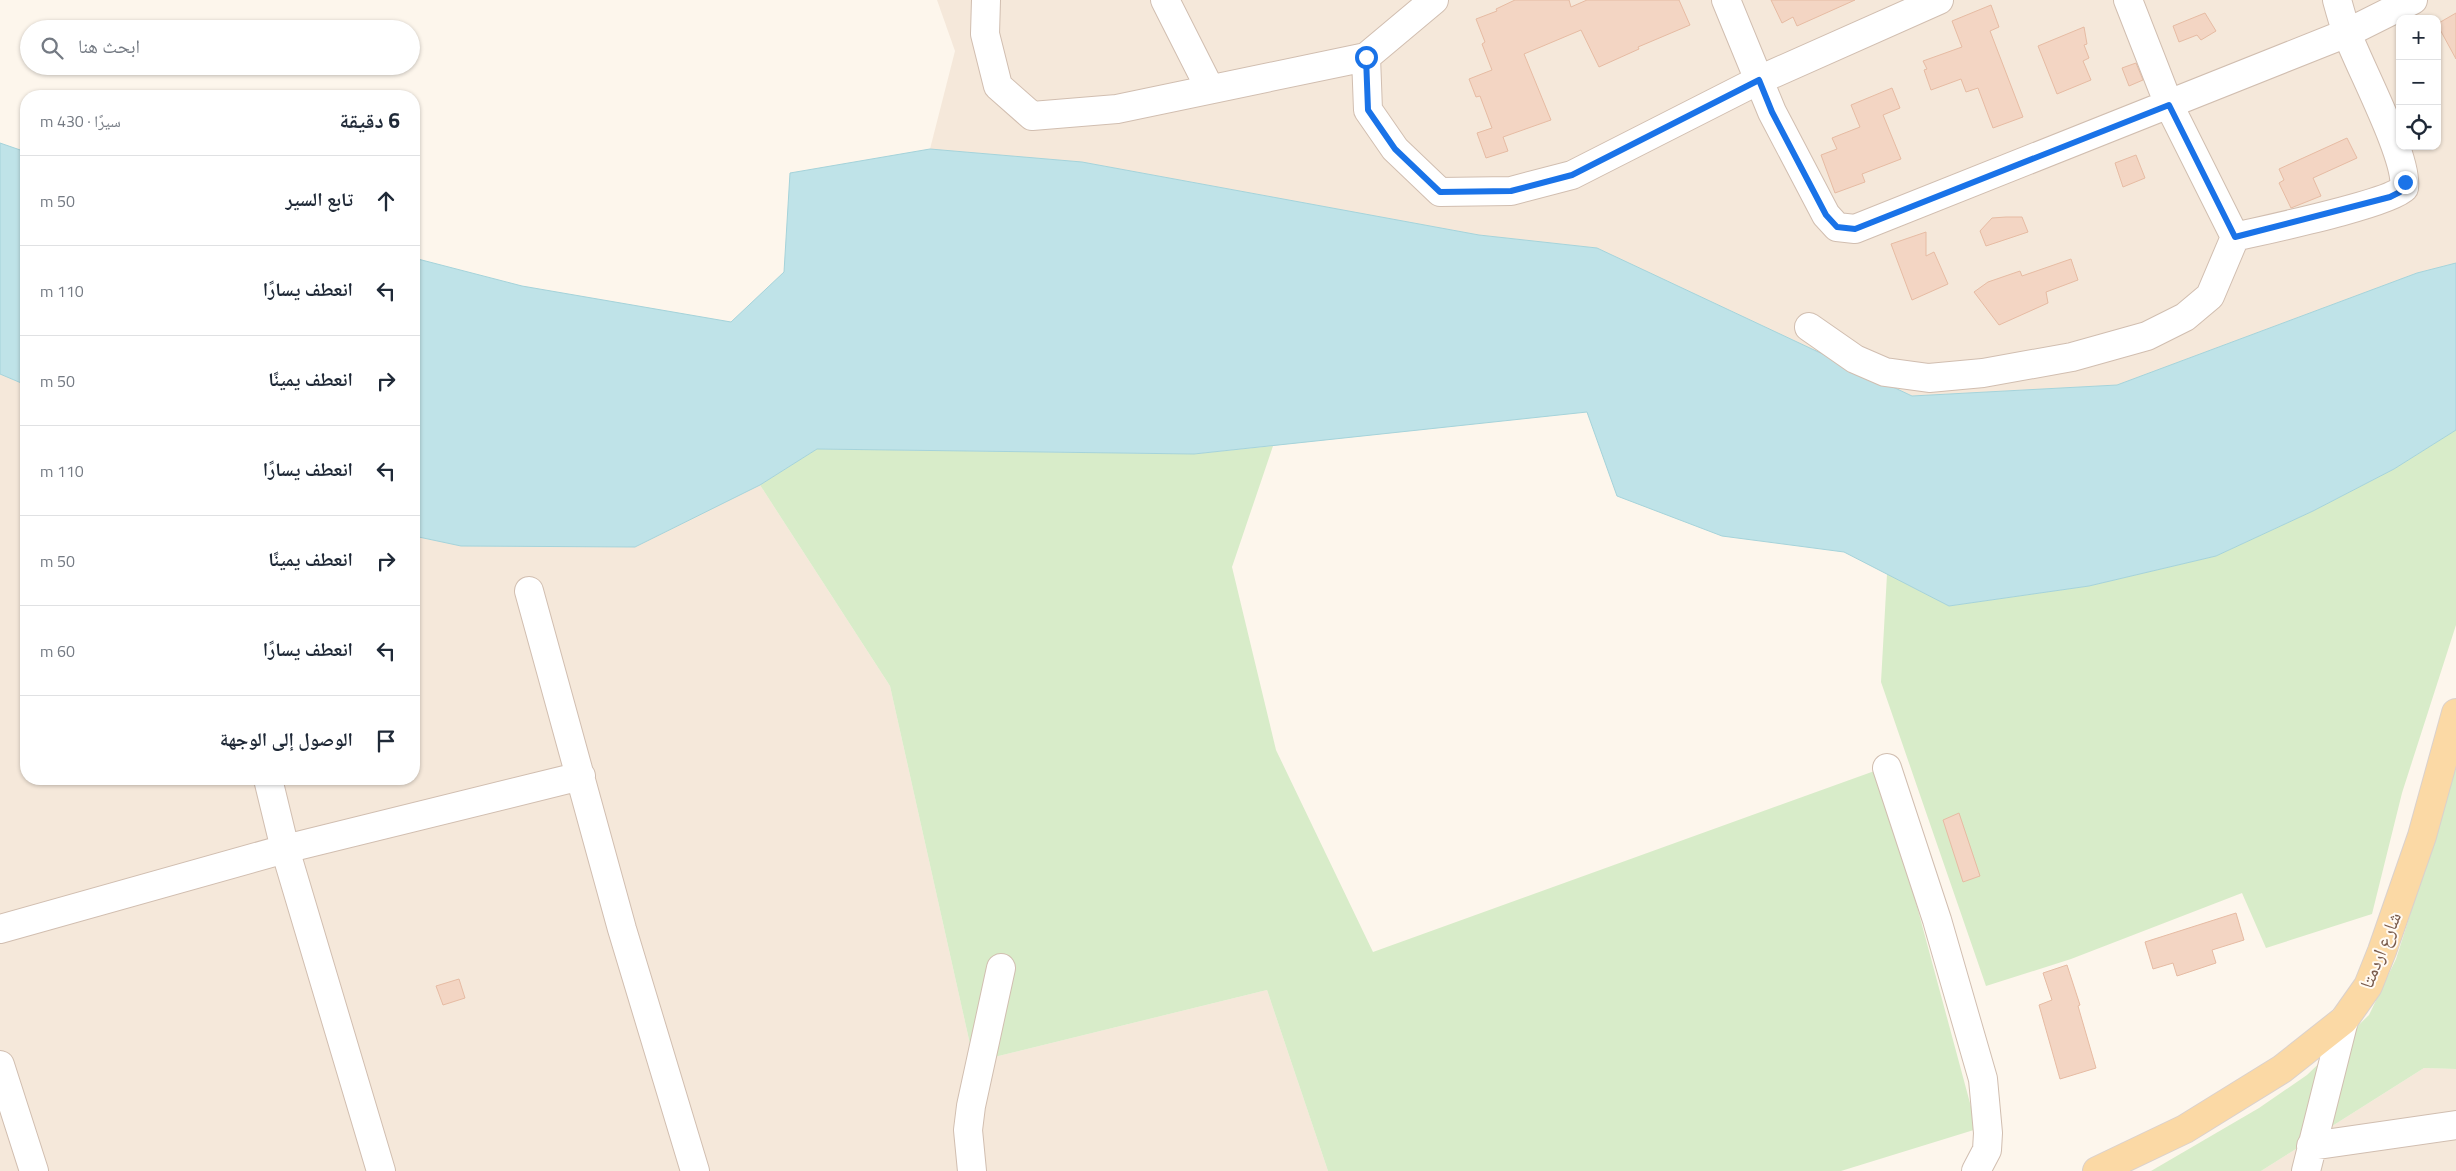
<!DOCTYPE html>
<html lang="ar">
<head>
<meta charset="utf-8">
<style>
  :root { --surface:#fff; --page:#f2f2f3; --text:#1f2937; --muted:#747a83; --line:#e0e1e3 }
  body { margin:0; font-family:"Titillium Web","Noto Naskh Arabic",sans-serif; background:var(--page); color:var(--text); direction:rtl }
  .controls { position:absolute; right:15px; top:15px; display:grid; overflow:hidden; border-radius:10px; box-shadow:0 1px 4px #0004 }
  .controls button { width:45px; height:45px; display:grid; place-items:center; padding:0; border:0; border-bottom:1px solid var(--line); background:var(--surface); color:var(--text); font:25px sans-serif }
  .stop { position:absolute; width:15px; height:15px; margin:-11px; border:4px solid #1a73e8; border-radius:50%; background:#fff }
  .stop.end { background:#1a73e8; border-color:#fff; box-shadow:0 1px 5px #0008 }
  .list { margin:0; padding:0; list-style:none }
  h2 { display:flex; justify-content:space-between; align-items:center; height:65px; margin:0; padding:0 20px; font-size:21px }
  h2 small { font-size:16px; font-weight:400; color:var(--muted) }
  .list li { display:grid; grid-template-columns:32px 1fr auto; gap:15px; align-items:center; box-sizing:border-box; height:90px; padding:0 20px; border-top:1px solid var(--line) }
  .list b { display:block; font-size:19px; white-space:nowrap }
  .list em { font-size:16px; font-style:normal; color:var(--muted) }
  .icon { flex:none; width:28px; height:28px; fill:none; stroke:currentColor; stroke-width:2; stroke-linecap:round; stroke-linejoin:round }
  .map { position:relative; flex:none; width:2456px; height:1171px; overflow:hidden; direction:ltr }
  .search { position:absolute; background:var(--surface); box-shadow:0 1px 4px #0004; left:20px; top:20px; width:400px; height:55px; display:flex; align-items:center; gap:12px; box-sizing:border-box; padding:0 18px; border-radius:28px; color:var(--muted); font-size:19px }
  .panel { position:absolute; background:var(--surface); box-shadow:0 1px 4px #0004; left:20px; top:90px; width:400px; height:695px; border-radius:20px; direction:rtl }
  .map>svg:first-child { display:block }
  .residential { fill:#f5e8da; fill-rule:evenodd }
  .green { fill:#d8ecc9 }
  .water { fill:#bfe3e8; stroke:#a5d3da }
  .building { fill:#f3d5c3; stroke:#e6bba3 }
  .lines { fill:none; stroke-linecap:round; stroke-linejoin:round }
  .minor-casing { stroke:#d1beb0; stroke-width:30 }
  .major-casing { stroke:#dad1cd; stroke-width:30 }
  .minor { stroke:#fff; stroke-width:28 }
  .major { stroke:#fbd9a5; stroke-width:28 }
  .route { stroke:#1a73e8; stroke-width:6 }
  .labels { text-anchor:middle; stroke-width:4; stroke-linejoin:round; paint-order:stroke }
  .street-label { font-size:19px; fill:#7a5c4d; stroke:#fffaf3 }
</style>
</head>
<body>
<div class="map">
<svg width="2456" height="1171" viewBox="0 0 2456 1171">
  <rect width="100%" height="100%" fill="#fdf6ec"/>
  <path class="residential" d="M 937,0 L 2456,0 L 2456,263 L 2417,273 L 2117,385 L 1912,396 L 1597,248 L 1479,235 L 1082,162 L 930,149 L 955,51 ZM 2400,19 L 2437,19 L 2437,146 L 2400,146 Z
    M 0,374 L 26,385 L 26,779 L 414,779 L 414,536 L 461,546 L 635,547 L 760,485 L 890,686 L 974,1062 L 1267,990 L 1328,1171 L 0,1171 Z
    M 2424,1068 L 2456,1069 L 2456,1171 L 2261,1171 Z"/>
  <path class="green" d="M 2456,430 L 2456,625 L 2402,793 L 2372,914 L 2266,948 L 2242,893 L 2071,959 L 1986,986 L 1881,682 L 1887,574 L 1949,606 L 2089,586 L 2216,556 L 2313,511 L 2394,469 Z
    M 1273,446 L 1232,567 L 1276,750 L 1373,952 L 1880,769 L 1977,1129 L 1841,1171 L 1328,1171 L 1267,990 L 974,1062 L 890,686 L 760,485 L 817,449 L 1194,454 Z
    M 2456,761 L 2456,1069 L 2424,1068 L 2261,1171 L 2151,1171 L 2259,1108 L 2307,1075 L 2369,1015 L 2396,959 L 2444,808 Z"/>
  <path class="water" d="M 0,143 L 26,152 L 26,385 L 0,374 Z
    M 930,149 L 1082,162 L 1479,235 L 1597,248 L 1912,396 L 2117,385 L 2417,273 L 2456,263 L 2456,430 L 2394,469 L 2313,511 L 2216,556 L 2089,586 L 1949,606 L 1844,552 L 1722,536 L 1617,496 L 1587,412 L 1194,454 L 817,449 L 760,485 L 635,547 L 461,546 L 414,536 L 414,258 L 522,286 L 731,322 L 784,272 L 790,173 Z"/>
  <path class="building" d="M 1515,0 L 1569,0 L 1571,7 L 1587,0 L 1679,0 L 1690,25 L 1638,47 L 1639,49 L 1599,67 L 1581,30 L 1524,54 L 1551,120 L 1503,137 L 1508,151 L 1486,158 L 1477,133 L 1492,128 L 1480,96 L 1476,97 L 1469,79 L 1492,70 L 1482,44 L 1485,42 L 1476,19 L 1497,11 L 1496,9 Z
    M 1771,0 L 1855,0 L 1797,26 L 1793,17 L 1782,23 Z
    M 1991,5 L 1999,27 L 1990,31 L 2023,117 L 1993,128 L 1978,88 L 1966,92 L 1961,79 L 1931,90 L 1924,70 L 1927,69 L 1923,61 L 1962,47 L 1952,21 Z
    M 2205,13 L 2216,31 L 2201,40 L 2197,35 L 2179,42 L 2173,26 Z
    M 2456,13 L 2456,59 L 2437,24 Z
    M 2084,27 L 2087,44 L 2084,45 L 2089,58 L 2083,61 L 2091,80 L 2057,94 L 2038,46 Z
    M 2136,63 L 2143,80 L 2129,86 L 2122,68 Z
    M 1892,88 L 1900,108 L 1883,115 L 1901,159 L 1862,174 L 1865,182 L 1835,193 L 1821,155 L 1837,149 L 1832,138 L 1860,127 L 1851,105 Z
    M 2347,138 L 2357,158 L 2313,178 L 2321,196 L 2291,208 L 2279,183 L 2284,180 L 2279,169 Z
    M 2136,155 L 2145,178 L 2123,187 L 2115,163 Z
    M 2006,217 L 2022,217 L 2028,232 L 1986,246 L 1980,231 L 1992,218 Z
    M 1926,232 L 1926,256 L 1934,252 L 1948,284 L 1912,300 L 1891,244 Z
    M 2071,259 L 2078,280 L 2046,292 L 2048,303 L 1999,325 L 1974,292 L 1988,282 L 2020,271 L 2022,276 Z
    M 1959,813 L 1980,876 L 1963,882 L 1943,820 Z
    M 2236,913 L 2244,940 L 2212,950 L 2216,963 L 2177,976 L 2173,963 L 2153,969 L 2145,942 Z
    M 2067,965 L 2080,1005 L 2078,1006 L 2096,1068 L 2060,1079 L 2039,1005 L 2052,1000 L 2043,973 Z
    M 459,979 L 465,998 L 443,1005 L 436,986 Z"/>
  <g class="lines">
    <g class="minor-casing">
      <path id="minor" d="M 986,0 L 985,34 L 998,86 L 1032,116 L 1117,109 L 1366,57
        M 1165,0 L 1210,89
        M 1434,0 L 1366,57 L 1368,110 L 1395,149 L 1440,192 L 1511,191 L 1572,175 L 1759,80 L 1939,0
        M 1726,0 L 1772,112 L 1826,215 L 1837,227 L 1855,229 L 2347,33 L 2413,0
        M 2128,0 L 2169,105 L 2235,237
        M 1809,327 L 1855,359 L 1885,372 L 1929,378 L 1983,373 L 2072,357 L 2147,336 L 2185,317 L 2210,296 L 2235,237 C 2264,230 2389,204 2404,188 C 2409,159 2359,66 2347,33 C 2343,22 2340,11 2337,0
        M 529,591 L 622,929 L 695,1171
        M 1887,768 L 1937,920 L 1983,1079 L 1988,1133 L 1987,1150 L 1976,1171
        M 268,779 L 285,849 L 381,1171
        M 0,929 L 285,849 L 581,776
        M 0,1065 L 34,1171
        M 2311,1146 L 2456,1125
        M 972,1171 L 968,1130 L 971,1106 L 1001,968
        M 2306,1171 L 2344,1020"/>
    </g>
    <g class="major-casing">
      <path id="major" d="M 2097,1171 L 2185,1129 L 2282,1069 L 2344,1020 L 2368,986 L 2382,951 L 2422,836 L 2456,713"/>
    </g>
    <use href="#minor" class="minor"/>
    <use href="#major" class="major"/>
  </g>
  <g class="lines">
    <path class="route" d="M 1366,57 L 1368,110 L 1395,149 L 1440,192 L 1511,191 L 1572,175 L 1759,80 L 1772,112 L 1826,215 L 1837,227 L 1855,229 L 2169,105 L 2235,237 L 2390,197 L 2400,192 L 2405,182"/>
  </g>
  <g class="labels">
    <g class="street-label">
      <text transform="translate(2380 950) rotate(-68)" y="7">شارع اردمتا</text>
    </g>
  </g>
</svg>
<div class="controls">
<button>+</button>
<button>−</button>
<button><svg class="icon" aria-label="locate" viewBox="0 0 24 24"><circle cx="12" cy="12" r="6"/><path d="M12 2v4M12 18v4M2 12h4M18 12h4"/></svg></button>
</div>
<div class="stop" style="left:1366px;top:57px"></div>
<div class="stop end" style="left:2405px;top:182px"></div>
<div class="search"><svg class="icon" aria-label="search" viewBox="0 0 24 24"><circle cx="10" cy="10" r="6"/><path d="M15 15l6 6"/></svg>ابحث هنا</div>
<section class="panel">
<h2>6 دقيقة<small>سيرًا · 430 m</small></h2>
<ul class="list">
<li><svg class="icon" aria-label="ahead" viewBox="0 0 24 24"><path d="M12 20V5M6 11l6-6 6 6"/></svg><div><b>تابع السير</b></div><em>50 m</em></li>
<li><svg class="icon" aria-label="left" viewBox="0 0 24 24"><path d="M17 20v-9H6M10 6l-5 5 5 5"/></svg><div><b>انعطف يسارًا</b></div><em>110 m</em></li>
<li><svg class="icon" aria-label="right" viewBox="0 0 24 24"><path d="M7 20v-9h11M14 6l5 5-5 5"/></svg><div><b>انعطف يمينًا</b></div><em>50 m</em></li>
<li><svg class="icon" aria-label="left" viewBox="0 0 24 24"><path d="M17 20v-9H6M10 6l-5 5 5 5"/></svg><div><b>انعطف يسارًا</b></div><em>110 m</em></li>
<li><svg class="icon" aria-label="right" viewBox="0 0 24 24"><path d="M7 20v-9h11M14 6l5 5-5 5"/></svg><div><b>انعطف يمينًا</b></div><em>50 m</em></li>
<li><svg class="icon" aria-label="left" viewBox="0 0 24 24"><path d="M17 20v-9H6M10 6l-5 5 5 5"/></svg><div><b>انعطف يسارًا</b></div><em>60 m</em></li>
<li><svg class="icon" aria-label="arrive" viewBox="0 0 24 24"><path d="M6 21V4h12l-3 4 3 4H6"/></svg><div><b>الوصول إلى الوجهة</b></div></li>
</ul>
</section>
</div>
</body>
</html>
